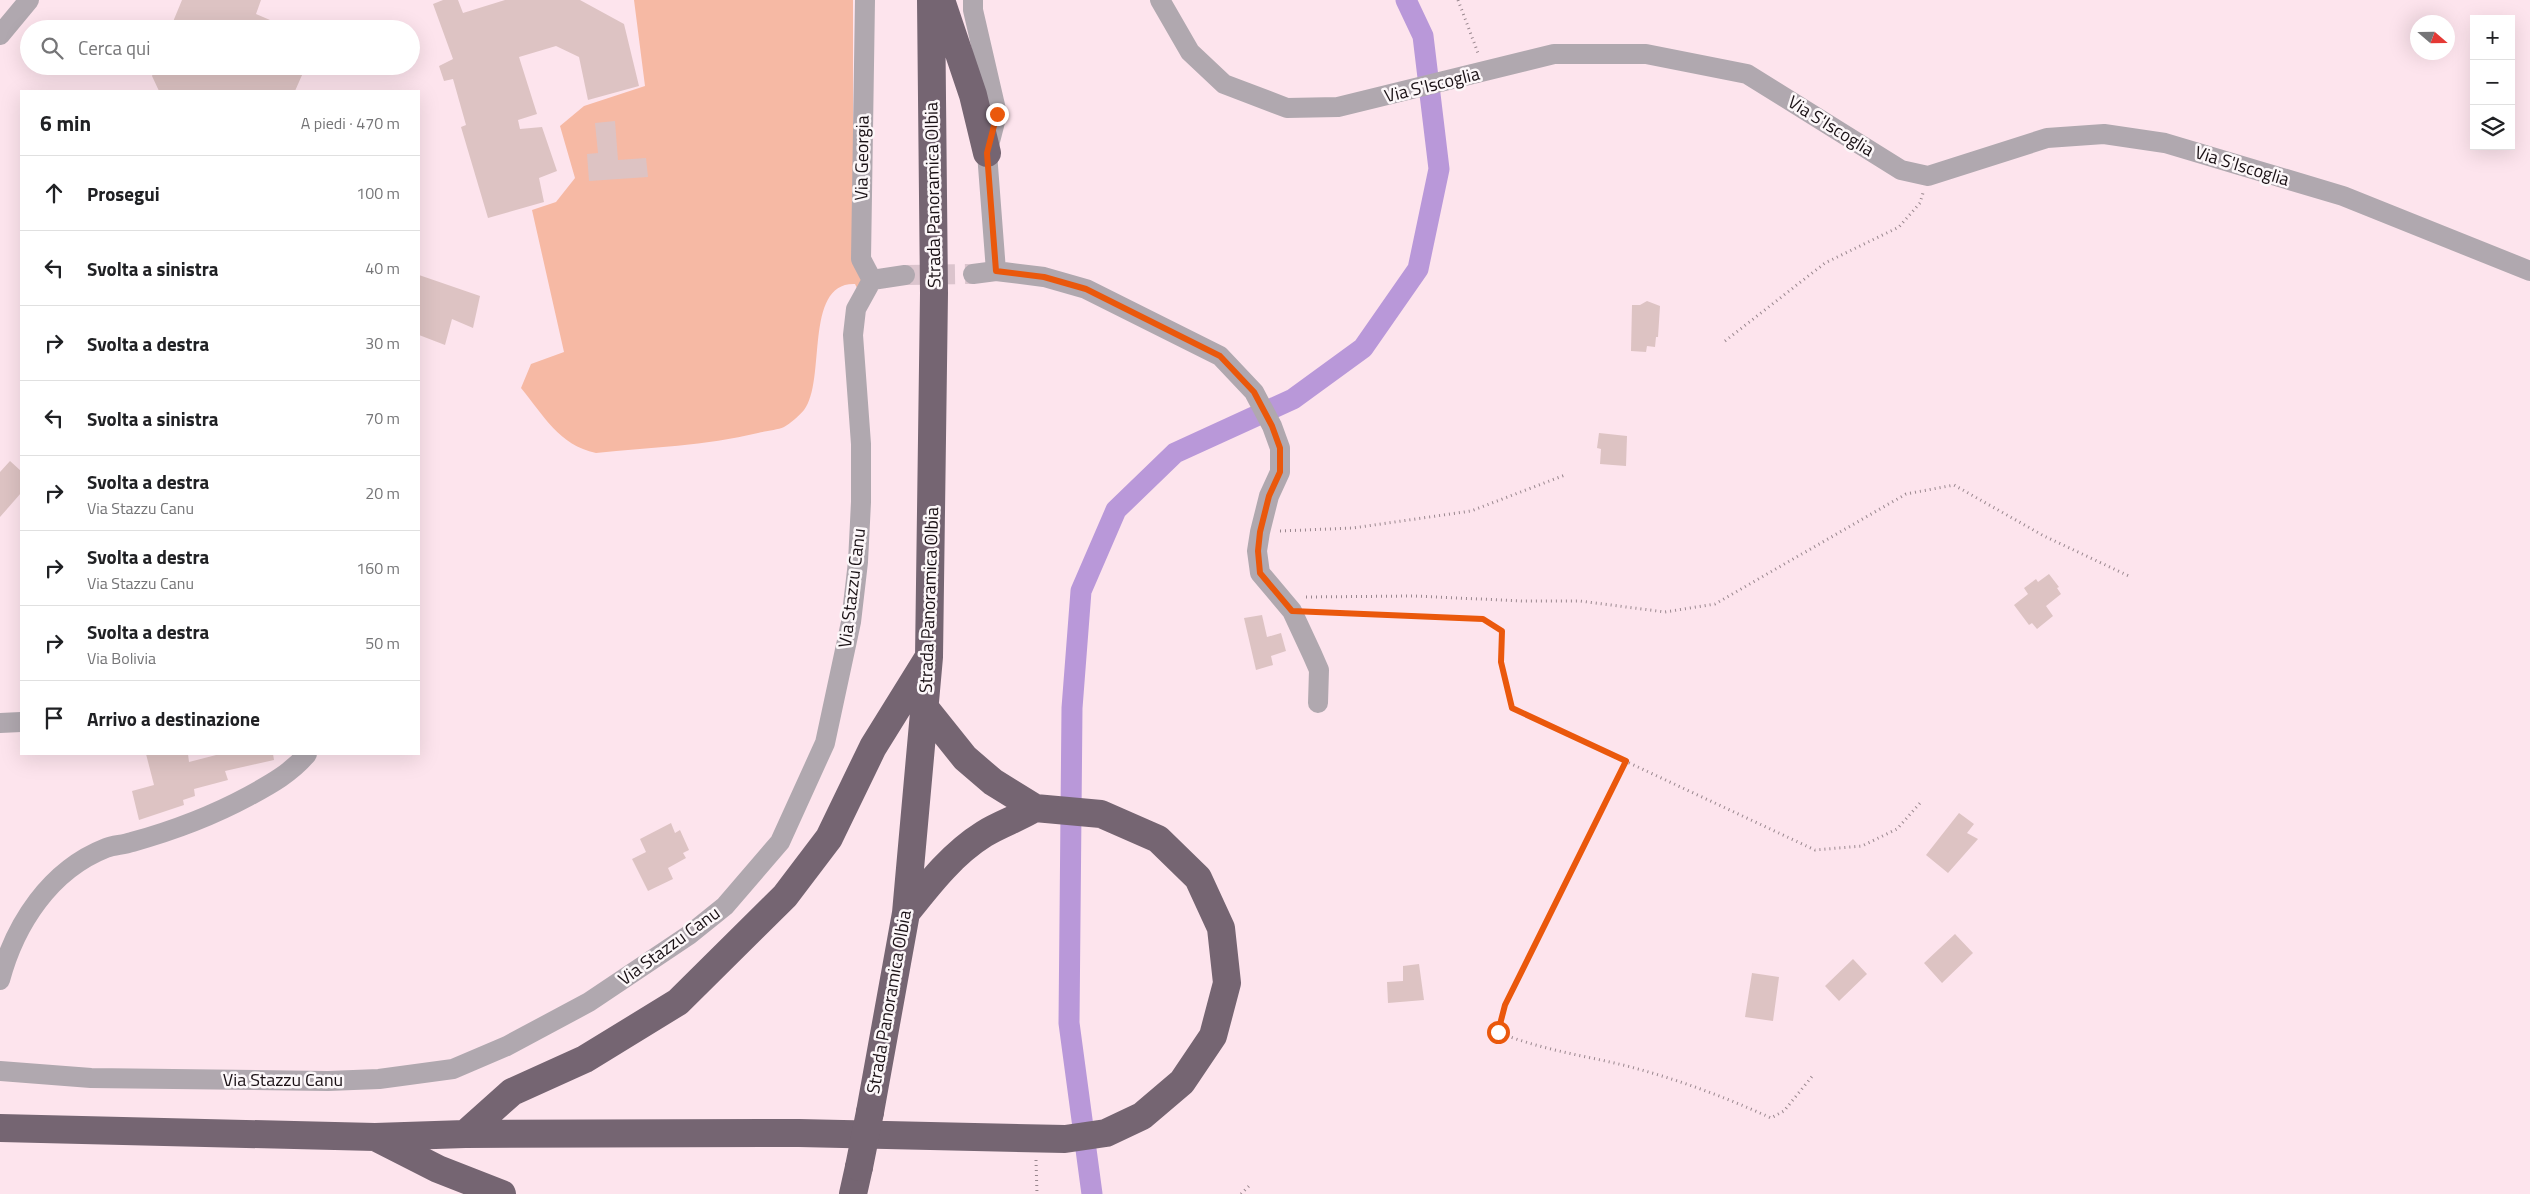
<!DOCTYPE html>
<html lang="it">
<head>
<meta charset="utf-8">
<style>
  :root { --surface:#fff; --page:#f2f2f2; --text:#202124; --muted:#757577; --line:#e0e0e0 }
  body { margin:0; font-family:"Titillium Web",sans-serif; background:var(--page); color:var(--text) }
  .controls { position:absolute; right:15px; top:15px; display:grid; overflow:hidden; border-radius:0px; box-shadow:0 5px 20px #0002 }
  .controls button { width:45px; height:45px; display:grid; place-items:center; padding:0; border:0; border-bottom:1px solid var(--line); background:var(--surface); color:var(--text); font:25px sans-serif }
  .compass { position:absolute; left:2410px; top:15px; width:45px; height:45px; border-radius:50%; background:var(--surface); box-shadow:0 5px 20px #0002; rotate:110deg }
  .stop { position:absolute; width:15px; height:15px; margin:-11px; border:4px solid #ea580c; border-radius:50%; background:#fff }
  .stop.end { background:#ea580c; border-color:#fff; box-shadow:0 1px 5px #0008 }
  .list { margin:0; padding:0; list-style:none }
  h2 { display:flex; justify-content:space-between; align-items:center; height:65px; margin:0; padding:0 20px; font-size:21px }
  h2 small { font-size:16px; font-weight:400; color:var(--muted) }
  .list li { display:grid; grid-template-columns:32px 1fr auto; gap:15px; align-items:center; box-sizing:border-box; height:75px; padding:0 20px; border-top:1px solid var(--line) }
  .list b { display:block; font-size:19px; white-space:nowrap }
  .list p { margin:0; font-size:16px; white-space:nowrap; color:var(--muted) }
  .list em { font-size:16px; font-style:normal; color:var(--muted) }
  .icon { flex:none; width:28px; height:28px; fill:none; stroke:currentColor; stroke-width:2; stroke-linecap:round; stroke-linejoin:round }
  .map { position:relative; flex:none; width:2530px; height:1194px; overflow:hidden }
  .search { position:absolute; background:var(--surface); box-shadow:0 5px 20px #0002; left:20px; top:20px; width:400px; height:55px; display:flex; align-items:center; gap:12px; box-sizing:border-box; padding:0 18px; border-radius:28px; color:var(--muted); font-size:19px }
  .panel { position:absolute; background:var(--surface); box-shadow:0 5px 20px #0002; left:20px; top:90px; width:400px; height:665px; border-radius:0px }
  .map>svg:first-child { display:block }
  .green { fill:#f6b9a4 }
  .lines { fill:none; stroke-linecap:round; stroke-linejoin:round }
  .canal { stroke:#b998d9; stroke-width:21 }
  .building { fill:#ddc3c3 }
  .minor-tunnel { stroke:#dbc4cd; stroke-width:20; stroke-dasharray:20 10; stroke-linecap:butt }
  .path { stroke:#99878e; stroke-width:3; stroke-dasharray:1 4; stroke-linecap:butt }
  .minor { stroke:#b0a8af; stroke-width:20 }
  .trunk { stroke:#756572; stroke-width:28 }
  .trunk-bridge { stroke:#756572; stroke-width:28 }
  .route { stroke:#ea580c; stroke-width:6 }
  .labels { text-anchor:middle; stroke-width:5; stroke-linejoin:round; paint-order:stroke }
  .street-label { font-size:18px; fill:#1a1115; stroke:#fcf7f9 }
</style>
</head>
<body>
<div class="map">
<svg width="2530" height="1194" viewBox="0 0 2530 1194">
  <rect width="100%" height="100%" fill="#fde4ed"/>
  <path class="green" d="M 634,0 L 853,0 L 853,176 L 868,269 L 858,290 L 855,284 C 803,282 827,381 804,410 C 800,415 790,424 784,427 C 777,430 766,431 758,433 C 706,446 650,447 596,453 C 559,445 544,416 521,388 L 531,364 L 564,352 L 532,210 L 556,202 L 575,178 L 560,126 L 584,106 L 645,86 Z"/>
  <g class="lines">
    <path class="canal" d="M 1092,1194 L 1069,1023 L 1072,708 L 1081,591 L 1116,510 L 1175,453 L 1293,399 L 1363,348 L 1418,269 L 1439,169 L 1423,36 L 1406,0"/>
  </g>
  <path class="building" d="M 182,0 L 261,0 L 256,14 L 291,29 L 170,29 Z
    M 443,0 L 458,0 L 463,13 L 505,0 L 580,0 L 624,24 L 639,86 L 588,100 L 579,57 L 556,46 L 519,57 L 537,114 L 518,120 L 520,129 L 542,127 L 557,171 L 539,178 L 544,202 L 488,218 L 461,127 L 466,125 L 453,79 L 444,81 L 439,66 L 453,59 L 433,4 Z
    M 156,66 L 306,66 L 295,91 L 159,91 L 152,76 Z
    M 615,121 L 618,160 L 646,158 L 648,177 L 589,181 L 587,154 L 598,153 L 595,123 Z
    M 419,275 L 480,296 L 473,328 L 452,319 L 445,345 L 419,335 Z
    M 1647,301 L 1660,306 L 1658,337 L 1656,337 L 1655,347 L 1647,346 L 1646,352 L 1631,351 L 1632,305 L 1640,305 Z
    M 1599,433 L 1627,436 L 1626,466 L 1600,464 L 1601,449 L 1597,448 Z
    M 10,461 L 21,471 L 21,493 L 0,517 L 0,472 Z
    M 2049,574 L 2059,587 L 2057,588 L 2061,594 L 2046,606 L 2053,616 L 2037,629 L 2032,623 L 2029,625 L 2014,605 L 2028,594 L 2024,588 L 2036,579 L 2038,582 Z
    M 1262,615 L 1267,637 L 1281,633 L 1286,651 L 1271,656 L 1273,665 L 1256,670 L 1244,618 Z
    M 146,754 L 188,754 L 189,762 L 220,754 L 273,754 L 274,760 L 225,771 L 228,780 L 194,789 L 195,796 L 183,800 L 184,805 L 139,820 L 132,791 L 154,785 Z
    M 1959,813 L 1974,824 L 1967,833 L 1978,839 L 1948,873 L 1926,855 Z
    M 671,823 L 675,833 L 680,830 L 689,850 L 683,853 L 686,858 L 668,868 L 673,879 L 648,891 L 632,859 L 646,852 L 640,839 Z
    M 1955,934 L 1973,953 L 1942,983 L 1924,963 Z
    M 1853,959 L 1867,974 L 1839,1001 L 1825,986 Z
    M 1419,964 L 1424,1000 L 1388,1003 L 1387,982 L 1403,981 L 1403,966 Z
    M 1752,973 L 1779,977 L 1773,1021 L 1745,1017 Z"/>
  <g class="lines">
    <path class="minor-tunnel" d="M 905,275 L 973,274"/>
    <path class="path" d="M 1458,0 L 1478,53
      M 1725,341 L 1825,263 L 1899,227 L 1920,203 L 1923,193
      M 1280,531 L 1353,528 L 1471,511 L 1565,475
      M 1306,597 L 1414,596 L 1523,601 L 1580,601 L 1665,612 L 1715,604 L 1906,494 L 1954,485 L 2044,536 L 2131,577
      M 1313,612 L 1483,619 L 1502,631 L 1501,662 L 1512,708 L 1815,850 L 1862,846 L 1897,829 L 1921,802
      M 1626,761 L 1505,1005 L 1498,1032 C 1538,1049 1581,1055 1623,1065 C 1674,1078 1723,1096 1771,1118 L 1784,1111 L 1814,1074
      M 1036,1160 L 1037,1194
      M 1241,1194 L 1249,1186"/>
    <path class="minor" d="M 865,0 L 861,259 L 872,280 L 905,275
      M 973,0 L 973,10 L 997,114 L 987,153 L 996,271
      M 1160,0 L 1190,52 L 1224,84 L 1287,108 L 1338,107 L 1554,54 L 1646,54 L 1747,74 L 1901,170 L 1928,176 L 2047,138 L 2104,134 L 2165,143 L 2343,196 L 2530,271
      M 0,35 L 29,0
      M 973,274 L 996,271 L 1044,277 L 1086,289 L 1220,356 L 1254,392 L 1272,426 L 1280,448 L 1280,472 L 1269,496 L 1260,532 L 1257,551 L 1260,573 L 1292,611 L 1312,654 L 1319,670 L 1318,703
      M 0,723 L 21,722
      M 0,980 C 15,924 50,870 106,848 C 114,845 123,845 132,842 C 172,831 212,816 249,796 C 271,784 291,773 307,754
      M 0,1071 L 91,1078 L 328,1081 L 379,1079 L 453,1069 L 507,1046 L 589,1002 L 689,935 L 725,906 L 780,842 L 825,743 L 851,622 L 858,562 L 861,502 L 861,444 L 853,335 L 856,309 L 872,280"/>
    <path class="trunk" d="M 941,0 L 973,95 L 987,153
      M 906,913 C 929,884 952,854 984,834 C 1000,824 1019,818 1035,808
      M 870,1112 L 906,913 L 929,657 L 934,293 L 931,0
      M 0,1128 L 375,1137 L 465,1134 L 799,1133 L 1065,1139 L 1106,1133 L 1142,1116 L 1182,1082 L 1213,1036 L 1227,983 L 1221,928 L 1198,878 L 1158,839 L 1101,814 L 1035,808 L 993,782 L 965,758 L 925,708
      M 465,1134 L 512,1092 L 585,1059 L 678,1002 L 785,896 L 829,838 L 873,747 L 927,660
      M 377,1138 L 438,1169 L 502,1194
      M 853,1194 L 859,1167"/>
    <path class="trunk-bridge" d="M 859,1167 L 870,1112"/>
  </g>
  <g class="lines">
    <path class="route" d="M 997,114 L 987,153 L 996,271 L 1044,277 L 1086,289 L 1220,356 L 1254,392 L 1272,426 L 1280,448 L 1280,472 L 1269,496 L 1260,532 L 1258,551 L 1260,573 L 1292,611 L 1483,619 L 1502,631 L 1501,662 L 1512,708 L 1626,761 L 1505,1005 L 1498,1032"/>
  </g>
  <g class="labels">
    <g class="street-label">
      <text transform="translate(1432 85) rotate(-14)" y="6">Via S'Iscoglia</text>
      <text transform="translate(1831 126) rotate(32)" y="6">Via S'Iscoglia</text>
      <text transform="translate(862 158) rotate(-89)" y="6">Via Georgia</text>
      <text transform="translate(2242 166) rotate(17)" y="6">Via S'Iscoglia</text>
      <text transform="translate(933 195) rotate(-91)" y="6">Strada Panoramica Olbia</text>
      <text transform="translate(852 588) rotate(-83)" y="6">Via Stazzu Canu</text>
      <text transform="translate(929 600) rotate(-88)" y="6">Strada Panoramica Olbia</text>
      <text transform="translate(669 946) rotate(-36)" y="6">Via Stazzu Canu</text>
      <text transform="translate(889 1002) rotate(-80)" y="6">Strada Panoramica Olbia</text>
      <text x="283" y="1086">Via Stazzu Canu</text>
    </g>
  </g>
</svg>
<div class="controls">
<button>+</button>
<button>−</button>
<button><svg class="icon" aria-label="layers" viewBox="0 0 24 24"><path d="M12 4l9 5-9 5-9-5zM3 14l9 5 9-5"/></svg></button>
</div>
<svg class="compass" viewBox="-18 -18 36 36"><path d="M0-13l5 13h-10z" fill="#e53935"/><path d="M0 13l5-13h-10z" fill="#757577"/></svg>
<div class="stop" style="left:1498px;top:1032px"></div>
<div class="stop end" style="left:997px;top:114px"></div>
<div class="search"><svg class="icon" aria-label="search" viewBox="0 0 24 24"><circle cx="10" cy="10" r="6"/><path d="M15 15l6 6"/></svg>Cerca qui</div>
<section class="panel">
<h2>6 min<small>A piedi · 470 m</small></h2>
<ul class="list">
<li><svg class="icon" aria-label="ahead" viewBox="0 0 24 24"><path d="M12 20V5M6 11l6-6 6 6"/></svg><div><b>Prosegui</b></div><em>100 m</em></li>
<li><svg class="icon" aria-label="left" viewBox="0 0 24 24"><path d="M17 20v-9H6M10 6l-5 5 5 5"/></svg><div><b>Svolta a sinistra</b></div><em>40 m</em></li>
<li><svg class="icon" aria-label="right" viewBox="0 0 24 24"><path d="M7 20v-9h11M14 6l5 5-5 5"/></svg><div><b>Svolta a destra</b></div><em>30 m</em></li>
<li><svg class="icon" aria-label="left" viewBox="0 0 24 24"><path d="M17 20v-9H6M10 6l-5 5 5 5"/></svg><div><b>Svolta a sinistra</b></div><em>70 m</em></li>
<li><svg class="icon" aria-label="right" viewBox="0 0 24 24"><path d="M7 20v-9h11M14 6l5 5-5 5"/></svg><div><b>Svolta a destra</b><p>Via Stazzu Canu</p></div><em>20 m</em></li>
<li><svg class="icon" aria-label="right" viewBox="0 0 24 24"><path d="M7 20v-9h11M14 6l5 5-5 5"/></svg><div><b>Svolta a destra</b><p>Via Stazzu Canu</p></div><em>160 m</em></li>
<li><svg class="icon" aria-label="right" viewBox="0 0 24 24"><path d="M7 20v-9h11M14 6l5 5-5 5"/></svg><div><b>Svolta a destra</b><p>Via Bolivia</p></div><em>50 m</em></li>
<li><svg class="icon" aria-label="arrive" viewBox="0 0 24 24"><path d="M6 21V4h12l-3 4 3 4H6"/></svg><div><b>Arrivo a destinazione</b></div></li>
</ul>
</section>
</div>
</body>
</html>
